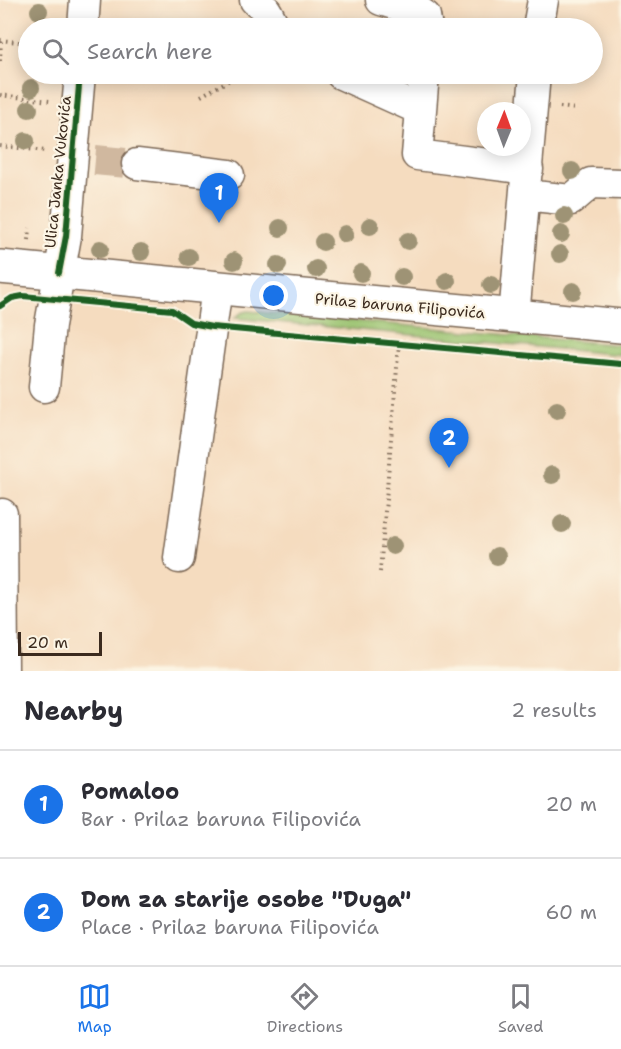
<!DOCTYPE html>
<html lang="en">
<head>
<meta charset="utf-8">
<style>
  :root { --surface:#fff; --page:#f7f7f7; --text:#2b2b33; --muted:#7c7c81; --line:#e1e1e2; --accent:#1a73e8 }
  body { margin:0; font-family:"Shantell Sans",sans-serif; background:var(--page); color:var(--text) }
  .compass { position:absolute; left:477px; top:102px; width:54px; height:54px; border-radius:50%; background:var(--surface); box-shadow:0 3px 15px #0003; rotate:1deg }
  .scale { position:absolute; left:18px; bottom:15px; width:84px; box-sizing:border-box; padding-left:6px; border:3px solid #3b2a1e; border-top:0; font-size:16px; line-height:21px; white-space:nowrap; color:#3b2a1e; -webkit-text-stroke:4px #fcf5e5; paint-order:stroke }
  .you { position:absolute; left:274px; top:296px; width:21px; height:21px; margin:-15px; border:4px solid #fff; border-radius:50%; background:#1a73e8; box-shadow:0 0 0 9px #1a73e833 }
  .badge { display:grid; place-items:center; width:39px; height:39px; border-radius:50%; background:var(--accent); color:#fff; font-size:20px; font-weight:700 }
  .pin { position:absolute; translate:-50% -50px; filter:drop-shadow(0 2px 3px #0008) }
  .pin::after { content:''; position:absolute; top:32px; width:21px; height:18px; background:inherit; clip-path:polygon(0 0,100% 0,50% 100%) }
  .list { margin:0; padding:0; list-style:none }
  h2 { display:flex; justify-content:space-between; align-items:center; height:78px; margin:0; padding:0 24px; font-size:26px }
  h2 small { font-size:20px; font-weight:400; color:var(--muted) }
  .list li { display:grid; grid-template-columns:39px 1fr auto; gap:18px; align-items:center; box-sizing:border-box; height:108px; padding:0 24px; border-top:2px solid var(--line) }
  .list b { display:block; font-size:22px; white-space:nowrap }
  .list p { margin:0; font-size:20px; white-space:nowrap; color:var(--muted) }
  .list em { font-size:20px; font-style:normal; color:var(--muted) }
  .icon { flex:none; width:33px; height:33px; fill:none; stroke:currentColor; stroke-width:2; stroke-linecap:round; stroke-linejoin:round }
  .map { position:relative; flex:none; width:621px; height:671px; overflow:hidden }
  .search { position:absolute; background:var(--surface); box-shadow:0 3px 15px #0003; left:18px; right:18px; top:18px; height:66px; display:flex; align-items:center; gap:15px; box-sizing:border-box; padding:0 21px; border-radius:33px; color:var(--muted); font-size:22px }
  .sheet { height:294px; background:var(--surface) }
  nav { display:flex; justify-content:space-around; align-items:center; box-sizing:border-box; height:84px; border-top:2px solid var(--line); background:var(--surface); font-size:16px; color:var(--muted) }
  nav a { display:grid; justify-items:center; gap:3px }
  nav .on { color:var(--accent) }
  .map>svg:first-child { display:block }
  .green { fill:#99c26e; stroke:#6a7646; stroke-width:1.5 }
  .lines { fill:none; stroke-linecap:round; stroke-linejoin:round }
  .minor-tunnel { stroke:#d0b89f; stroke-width:30; stroke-dasharray:30 15; stroke-linecap:butt }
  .minor-casing { stroke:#7c6856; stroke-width:33 }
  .major-casing { stroke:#7c6856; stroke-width:36 }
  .path { stroke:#7c6856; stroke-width:4; stroke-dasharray:1.5 4.5; stroke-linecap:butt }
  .minor { stroke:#fff; stroke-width:30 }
  .major { stroke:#fff; stroke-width:33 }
  .cycleway-casing { stroke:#fcf5e5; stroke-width:10 }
  .cycleway { stroke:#1b5e20; stroke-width:6 }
  .tree { fill:#9e9374 }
  .labels { text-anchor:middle; stroke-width:4.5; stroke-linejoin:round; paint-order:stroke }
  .street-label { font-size:15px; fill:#3b2a1e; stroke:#fcf5e5 }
</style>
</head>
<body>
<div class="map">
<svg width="621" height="671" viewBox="0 0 621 671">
  <rect width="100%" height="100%" fill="#fcf5e5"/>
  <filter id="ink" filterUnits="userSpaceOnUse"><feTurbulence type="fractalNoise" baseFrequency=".0167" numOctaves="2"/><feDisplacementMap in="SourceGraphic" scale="12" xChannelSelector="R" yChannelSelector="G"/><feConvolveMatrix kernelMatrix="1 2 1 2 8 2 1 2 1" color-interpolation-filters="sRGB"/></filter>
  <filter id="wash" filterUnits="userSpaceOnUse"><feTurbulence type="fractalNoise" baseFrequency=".008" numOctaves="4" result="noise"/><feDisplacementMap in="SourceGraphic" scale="24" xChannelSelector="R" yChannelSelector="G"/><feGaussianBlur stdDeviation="1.35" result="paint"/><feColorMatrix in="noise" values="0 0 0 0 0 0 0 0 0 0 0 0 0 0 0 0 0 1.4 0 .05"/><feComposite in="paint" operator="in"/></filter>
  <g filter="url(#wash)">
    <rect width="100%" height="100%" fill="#f5dcbf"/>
    <path class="green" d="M 248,311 L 621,345 L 621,355 L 235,318 L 241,313 Z"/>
  </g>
  <g filter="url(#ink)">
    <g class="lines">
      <path class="minor-tunnel" d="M 95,160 L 137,164"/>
      <g class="minor-casing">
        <path id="minor" d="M 255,0 C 266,6 270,18 275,28
          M 381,0 L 418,11 L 425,16 L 427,28
          M 83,28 L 85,0
          M 538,28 L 543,0
          M 341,74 L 421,110 L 417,155 L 528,169
          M 421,110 L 424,74
          M 137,164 L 229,175
          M 525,195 L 571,200 L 591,183 L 621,184
          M 514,317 L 535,74
          M 44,387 L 50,325 L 66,236 L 80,74
          M 2,514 L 3,671
          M 179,558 L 217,288"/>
      </g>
      <g class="major-casing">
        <path id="major" d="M 0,267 L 621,326"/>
      </g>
      <path class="path" d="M 0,40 L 28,43
        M 0,61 L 1,40
        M 0,95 L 50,101
        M 201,96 L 240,74
        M 560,107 L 577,109
        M 0,146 L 46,151
        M 29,240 L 30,228
        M 380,572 L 399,344"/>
      <use href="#minor" class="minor"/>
      <use href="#major" class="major"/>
      <g class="cycleway-casing">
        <path id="cycleway" d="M 59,273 L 66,236 L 80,74
          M 0,306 L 12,298 L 23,296 L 172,310 L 191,323 L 212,327 L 621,364"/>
      </g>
      <use href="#cycleway" class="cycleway"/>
    </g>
    <g class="tree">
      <circle cx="39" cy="11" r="9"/>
      <circle cx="31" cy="88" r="9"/>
      <circle cx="29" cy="109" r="9"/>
      <circle cx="26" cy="141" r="9"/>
      <circle cx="572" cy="171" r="9"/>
      <circle cx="564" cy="216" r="9"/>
      <circle cx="370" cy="226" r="9"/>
      <circle cx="280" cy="228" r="9"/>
      <circle cx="345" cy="234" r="9"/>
      <circle cx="561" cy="234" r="9"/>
      <circle cx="408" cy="241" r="9"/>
      <circle cx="323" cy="242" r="9"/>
      <circle cx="100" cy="249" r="9"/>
      <circle cx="141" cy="252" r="9"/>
      <circle cx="560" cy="254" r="9"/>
      <circle cx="189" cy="257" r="9"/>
      <circle cx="234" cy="261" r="9"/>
      <circle cx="278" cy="265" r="9"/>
      <circle cx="316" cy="269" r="9"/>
      <circle cx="361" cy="273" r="9"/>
      <circle cx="402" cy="277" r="9"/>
      <circle cx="447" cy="281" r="9"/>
      <circle cx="491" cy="285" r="9"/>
      <circle cx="573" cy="291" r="9"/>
      <circle cx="557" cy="410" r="9"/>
      <circle cx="552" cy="475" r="9"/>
      <circle cx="562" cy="524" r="9"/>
      <circle cx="393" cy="546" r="9"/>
      <circle cx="497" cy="556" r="9"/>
    </g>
  </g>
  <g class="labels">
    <g class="street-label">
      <text transform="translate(58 172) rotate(-84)" y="5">Ulica Janka Vukovića</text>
      <text transform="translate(400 306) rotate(5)" y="5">Prilaz baruna Filipovića</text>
    </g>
  </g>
</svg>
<svg class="compass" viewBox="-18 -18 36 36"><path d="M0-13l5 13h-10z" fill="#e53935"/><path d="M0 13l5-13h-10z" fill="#7c7c81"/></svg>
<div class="scale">20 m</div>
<div class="you"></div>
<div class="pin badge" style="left:219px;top:223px">1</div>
<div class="pin badge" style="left:449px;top:468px">2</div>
<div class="search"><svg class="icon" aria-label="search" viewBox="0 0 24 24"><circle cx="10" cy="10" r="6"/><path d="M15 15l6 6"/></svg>Search here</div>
</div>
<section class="sheet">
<h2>Nearby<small>2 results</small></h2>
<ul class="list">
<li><span class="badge">1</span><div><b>Pomaloo</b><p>Bar · Prilaz baruna Filipovića</p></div><em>20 m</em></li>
<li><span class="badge">2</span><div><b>Dom za starije osobe &quot;Duga&quot;</b><p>Place · Prilaz baruna Filipovića</p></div><em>60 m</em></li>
</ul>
</section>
<nav>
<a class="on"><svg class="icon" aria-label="map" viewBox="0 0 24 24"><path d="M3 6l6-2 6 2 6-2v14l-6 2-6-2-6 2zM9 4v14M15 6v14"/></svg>Map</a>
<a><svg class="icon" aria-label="directions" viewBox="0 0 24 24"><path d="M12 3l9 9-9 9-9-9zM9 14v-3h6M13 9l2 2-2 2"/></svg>Directions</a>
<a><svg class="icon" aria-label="saved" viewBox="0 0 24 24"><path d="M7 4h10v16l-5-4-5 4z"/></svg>Saved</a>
</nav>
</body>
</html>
